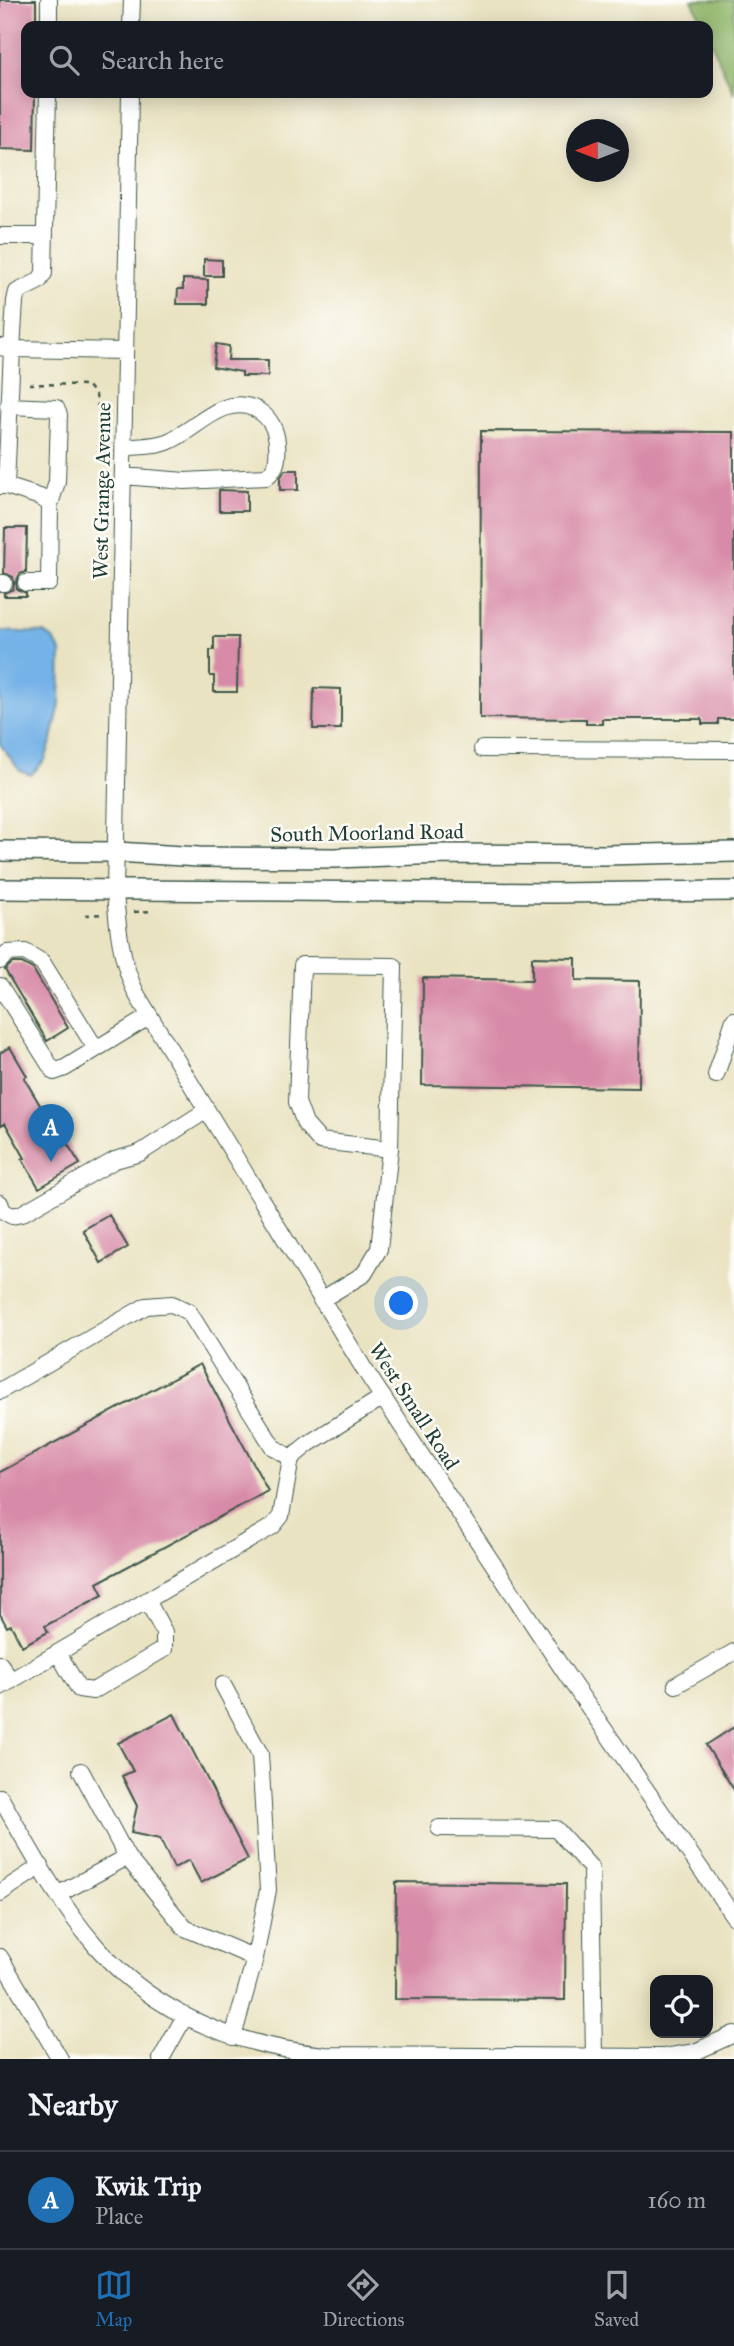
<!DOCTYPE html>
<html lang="en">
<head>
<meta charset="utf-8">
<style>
  :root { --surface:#171b24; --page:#20242c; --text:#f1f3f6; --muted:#9ea1a6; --line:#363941; --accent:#1f6fb2 }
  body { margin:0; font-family:"IM FELL Great Primer",serif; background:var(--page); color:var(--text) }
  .controls { position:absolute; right:21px; bottom:21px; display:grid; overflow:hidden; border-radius:14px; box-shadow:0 4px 18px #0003 }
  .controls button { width:63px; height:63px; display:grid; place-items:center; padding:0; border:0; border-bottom:2px solid var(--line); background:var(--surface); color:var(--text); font:35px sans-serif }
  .compass { position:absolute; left:566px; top:119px; width:63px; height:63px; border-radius:50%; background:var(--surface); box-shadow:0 4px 18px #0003; rotate:270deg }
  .you { position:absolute; left:402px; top:1304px; width:24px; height:24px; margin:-18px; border:5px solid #fff; border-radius:50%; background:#1a73e8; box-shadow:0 0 0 10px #1a73e833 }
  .badge { display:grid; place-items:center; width:46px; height:46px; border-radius:50%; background:var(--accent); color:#fff; font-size:23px; font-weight:700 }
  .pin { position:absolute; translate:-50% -58px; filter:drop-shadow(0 2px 4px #0008) }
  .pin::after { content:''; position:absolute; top:37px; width:24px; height:21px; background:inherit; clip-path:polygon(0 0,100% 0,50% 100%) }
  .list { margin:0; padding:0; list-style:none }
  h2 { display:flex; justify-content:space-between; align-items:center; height:91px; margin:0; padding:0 28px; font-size:30px }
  h2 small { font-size:23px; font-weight:400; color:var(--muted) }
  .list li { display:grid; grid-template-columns:46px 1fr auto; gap:21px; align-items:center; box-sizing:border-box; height:98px; padding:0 28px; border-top:2px solid var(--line) }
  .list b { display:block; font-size:26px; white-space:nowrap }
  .list p { margin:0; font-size:23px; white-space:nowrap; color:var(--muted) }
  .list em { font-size:23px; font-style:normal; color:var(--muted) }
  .icon { flex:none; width:38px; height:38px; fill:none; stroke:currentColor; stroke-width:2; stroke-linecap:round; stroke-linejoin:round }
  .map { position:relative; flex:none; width:734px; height:2059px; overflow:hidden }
  .search { position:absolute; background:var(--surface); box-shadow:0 4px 18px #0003; left:21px; right:21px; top:21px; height:77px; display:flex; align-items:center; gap:18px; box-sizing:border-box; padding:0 24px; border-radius:14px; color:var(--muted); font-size:26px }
  .sheet { height:189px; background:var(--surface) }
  nav { display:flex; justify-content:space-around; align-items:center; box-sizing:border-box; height:98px; border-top:2px solid var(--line); background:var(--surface); font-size:19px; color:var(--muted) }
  nav a { display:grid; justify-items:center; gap:4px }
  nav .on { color:var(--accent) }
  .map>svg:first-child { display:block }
  .forest { fill:#91b66c; stroke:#587a50; stroke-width:2 }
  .water { fill:#74b2e7; stroke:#4a788e; stroke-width:2 }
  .building { fill:#d88ba8 }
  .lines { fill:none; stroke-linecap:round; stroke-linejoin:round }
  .minor-casing { stroke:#3d5649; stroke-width:18 }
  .major-casing { stroke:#3d5649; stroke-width:22 }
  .path { stroke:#3d5649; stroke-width:2.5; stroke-dasharray:5 5; stroke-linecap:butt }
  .minor { stroke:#fff; stroke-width:16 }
  .major { stroke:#fff; stroke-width:19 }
  .labels { text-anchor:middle; stroke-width:5; stroke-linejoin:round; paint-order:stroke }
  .street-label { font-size:21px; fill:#1f3d34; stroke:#fdfcf7 }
</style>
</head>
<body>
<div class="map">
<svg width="734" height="2059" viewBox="0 0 734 2059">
  <rect width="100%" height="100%" fill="#fdfcf7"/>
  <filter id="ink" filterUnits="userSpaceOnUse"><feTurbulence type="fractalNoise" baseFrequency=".0143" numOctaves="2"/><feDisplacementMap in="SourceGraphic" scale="14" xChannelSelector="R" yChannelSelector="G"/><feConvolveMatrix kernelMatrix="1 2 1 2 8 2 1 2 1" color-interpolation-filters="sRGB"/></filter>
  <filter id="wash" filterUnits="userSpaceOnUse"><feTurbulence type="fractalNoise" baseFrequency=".00686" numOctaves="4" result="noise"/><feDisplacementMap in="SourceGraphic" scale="28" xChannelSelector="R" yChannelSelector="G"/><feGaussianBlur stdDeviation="1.57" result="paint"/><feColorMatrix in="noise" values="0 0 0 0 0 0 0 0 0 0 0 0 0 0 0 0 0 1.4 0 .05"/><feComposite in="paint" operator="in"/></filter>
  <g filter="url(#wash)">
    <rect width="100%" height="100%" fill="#eae3c2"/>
    <path class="forest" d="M 692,0 L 734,0 L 734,94 L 708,35 L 708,26 L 704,26 Z"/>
    <path class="water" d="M 0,631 L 45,633 L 53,639 L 61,651 L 60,704 L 52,739 L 45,760 L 31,775 L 20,771 L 0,744 Z"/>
    <g id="blocks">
      <path class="building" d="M 0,0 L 36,0 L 36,26 L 26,26 L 26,93 L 35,93 L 34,150 L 0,149 Z
        M 204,259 L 222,260 L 222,276 L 204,276 Z
        M 183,279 L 208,280 L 208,304 L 177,304 L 178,289 L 183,289 Z
        M 216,344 L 229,346 L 228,360 L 268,360 L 268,376 L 242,376 L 242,372 L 213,367 Z
        M 481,431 L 734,432 L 734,719 L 718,719 L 718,724 L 702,724 L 702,719 L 602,719 L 602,724 L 586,724 L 586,719 L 480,718 Z
        M 285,470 L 298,470 L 298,490 L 280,490 L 280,478 Z
        M 219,490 L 247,491 L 247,511 L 219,511 Z
        M 5,528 L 27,528 L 26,572 L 20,574 L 16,582 L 17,589 L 26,593 L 26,596 L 4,596 L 4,593 L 13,589 L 14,584 L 13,577 L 4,573 Z
        M 214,637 L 238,637 L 237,692 L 214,692 L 214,676 L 210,676 L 210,650 L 214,650 Z
        M 314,688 L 341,689 L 341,729 L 313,729 Z
        M 532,957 L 576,958 L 576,980 L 640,981 L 639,1088 L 422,1085 L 423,978 L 532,980 Z
        M 12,963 L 22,963 L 33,969 L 68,1028 L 47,1041 L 5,970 Z
        M 10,1047 L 27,1076 L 24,1078 L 59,1137 L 62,1135 L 80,1164 L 39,1188 L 22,1159 L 25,1158 L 5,1123 L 0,1126 L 0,1053 Z
        M 109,1215 L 128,1247 L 101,1263 L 83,1230 Z
        M 200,1364 L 268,1491 L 97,1583 L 103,1595 L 45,1626 L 48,1632 L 22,1646 L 11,1625 L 7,1627 L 0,1614 L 0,1472 Z
        M 174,1714 L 248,1859 L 201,1883 L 189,1860 L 174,1868 L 160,1839 L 131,1833 L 137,1806 L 122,1776 L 133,1771 L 118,1743 Z
        M 734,1727 L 734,1790 L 706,1745 Z
        M 396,1882 L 566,1884 L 565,2000 L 395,1999 Z"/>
    </g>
  </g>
  <g filter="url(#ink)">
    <use href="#blocks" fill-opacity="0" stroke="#3d5649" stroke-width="2"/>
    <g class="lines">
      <g class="minor-casing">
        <path id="minor" d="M 49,26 L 49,0
          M 131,26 L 132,0
          M 130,93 L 115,891 C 117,925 121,963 137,995 L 364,1369 L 568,1677 L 734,1917
          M 0,236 L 45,236
          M 0,347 L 12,349 L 15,301 L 17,292 L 39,281 L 44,273 L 48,93
          M 8,406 L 56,408 L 59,415 L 57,482 L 50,504 L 49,583 L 26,583
          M 123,476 L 185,481 L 266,477 C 278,468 278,457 277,443 C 276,430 270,418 259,411 C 225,390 196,431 167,442 C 154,447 137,446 124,448
          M 0,486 L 6,486 L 12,349 L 125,351
          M 6,486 L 40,497 L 50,504
          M 0,583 L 4,583
          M 482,749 L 734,750
          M 0,961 L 7,953 L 25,952 L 42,962 L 96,1049
          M 0,986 L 54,1072 L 65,1068 L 150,1016
          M 716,1075 L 734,1020
          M 0,1203 L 3,1211 L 12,1216 L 21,1214 L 115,1160 L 140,1153 L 207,1110
          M 321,1300 L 364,1274 L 379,1249 L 390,1149 L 320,1141 L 305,1124 L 297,1102 L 302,965 L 394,966 L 390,1149
          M 0,1391 L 146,1306 L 172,1304 L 189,1312 L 273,1447 L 291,1458
          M 58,1653 L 79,1689 L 93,1691 L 164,1649 L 164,1632 L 147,1600
          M 0,1664 L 11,1681
          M 223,1685 L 260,1754 L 268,1890 L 255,1958
          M 676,1685 L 734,1652
          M 0,1687 L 273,1526 L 281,1516 L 291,1458 L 308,1444 L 383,1397
          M 81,1771 L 127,1857
          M 0,1797 C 29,1847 57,1901 95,1945 C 155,2015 236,2046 325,2055 L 664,2057 L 695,2052 L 734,2034
          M 439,1828 L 556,1829 L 591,1868 L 594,2057
          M 0,1893 L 41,1866
          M 59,1894 L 127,1857 L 185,1928 L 255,1958 L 233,2037
          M 0,1957 L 60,2059
          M 161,2059 L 185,2016"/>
      </g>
      <g class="major-casing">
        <path id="major" d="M 0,851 L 116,852 L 199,857 L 334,858 L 444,854 L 604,855 L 734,852
          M 0,889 L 552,893 L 734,891"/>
      </g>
      <path class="path" d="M 29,384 L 87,385 L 96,396 L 98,406
        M 134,912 L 152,911
        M 85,915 L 103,914"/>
      <use href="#minor" class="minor"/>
      <use href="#major" class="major"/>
    </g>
  </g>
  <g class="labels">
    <g class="street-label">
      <text transform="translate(102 491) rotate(-89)" y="7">West Grange Avenue</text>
      <text transform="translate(367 833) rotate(-1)" y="7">South Moorland Road</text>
      <text transform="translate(414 1406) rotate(57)" y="7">West Small Road</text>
    </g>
  </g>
</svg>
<div class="controls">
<button><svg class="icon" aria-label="locate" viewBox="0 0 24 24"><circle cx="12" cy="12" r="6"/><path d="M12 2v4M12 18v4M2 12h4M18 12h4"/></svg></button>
</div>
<svg class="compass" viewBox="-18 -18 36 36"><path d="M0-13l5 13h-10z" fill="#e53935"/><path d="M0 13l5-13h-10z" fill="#9ea1a6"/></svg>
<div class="you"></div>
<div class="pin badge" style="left:51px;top:1162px">A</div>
<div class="search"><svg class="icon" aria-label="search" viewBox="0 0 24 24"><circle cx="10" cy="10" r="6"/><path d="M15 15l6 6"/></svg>Search here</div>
</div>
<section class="sheet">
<h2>Nearby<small></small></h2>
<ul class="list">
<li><span class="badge">A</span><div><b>Kwik Trip</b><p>Place</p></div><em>160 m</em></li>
</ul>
</section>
<nav>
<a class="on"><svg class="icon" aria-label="map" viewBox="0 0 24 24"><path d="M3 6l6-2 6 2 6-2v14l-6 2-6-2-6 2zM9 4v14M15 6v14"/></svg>Map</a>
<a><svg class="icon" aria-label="directions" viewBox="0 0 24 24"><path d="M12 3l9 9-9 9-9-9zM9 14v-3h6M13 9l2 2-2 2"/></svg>Directions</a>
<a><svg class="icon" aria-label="saved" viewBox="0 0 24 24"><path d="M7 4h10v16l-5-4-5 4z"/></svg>Saved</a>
</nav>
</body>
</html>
